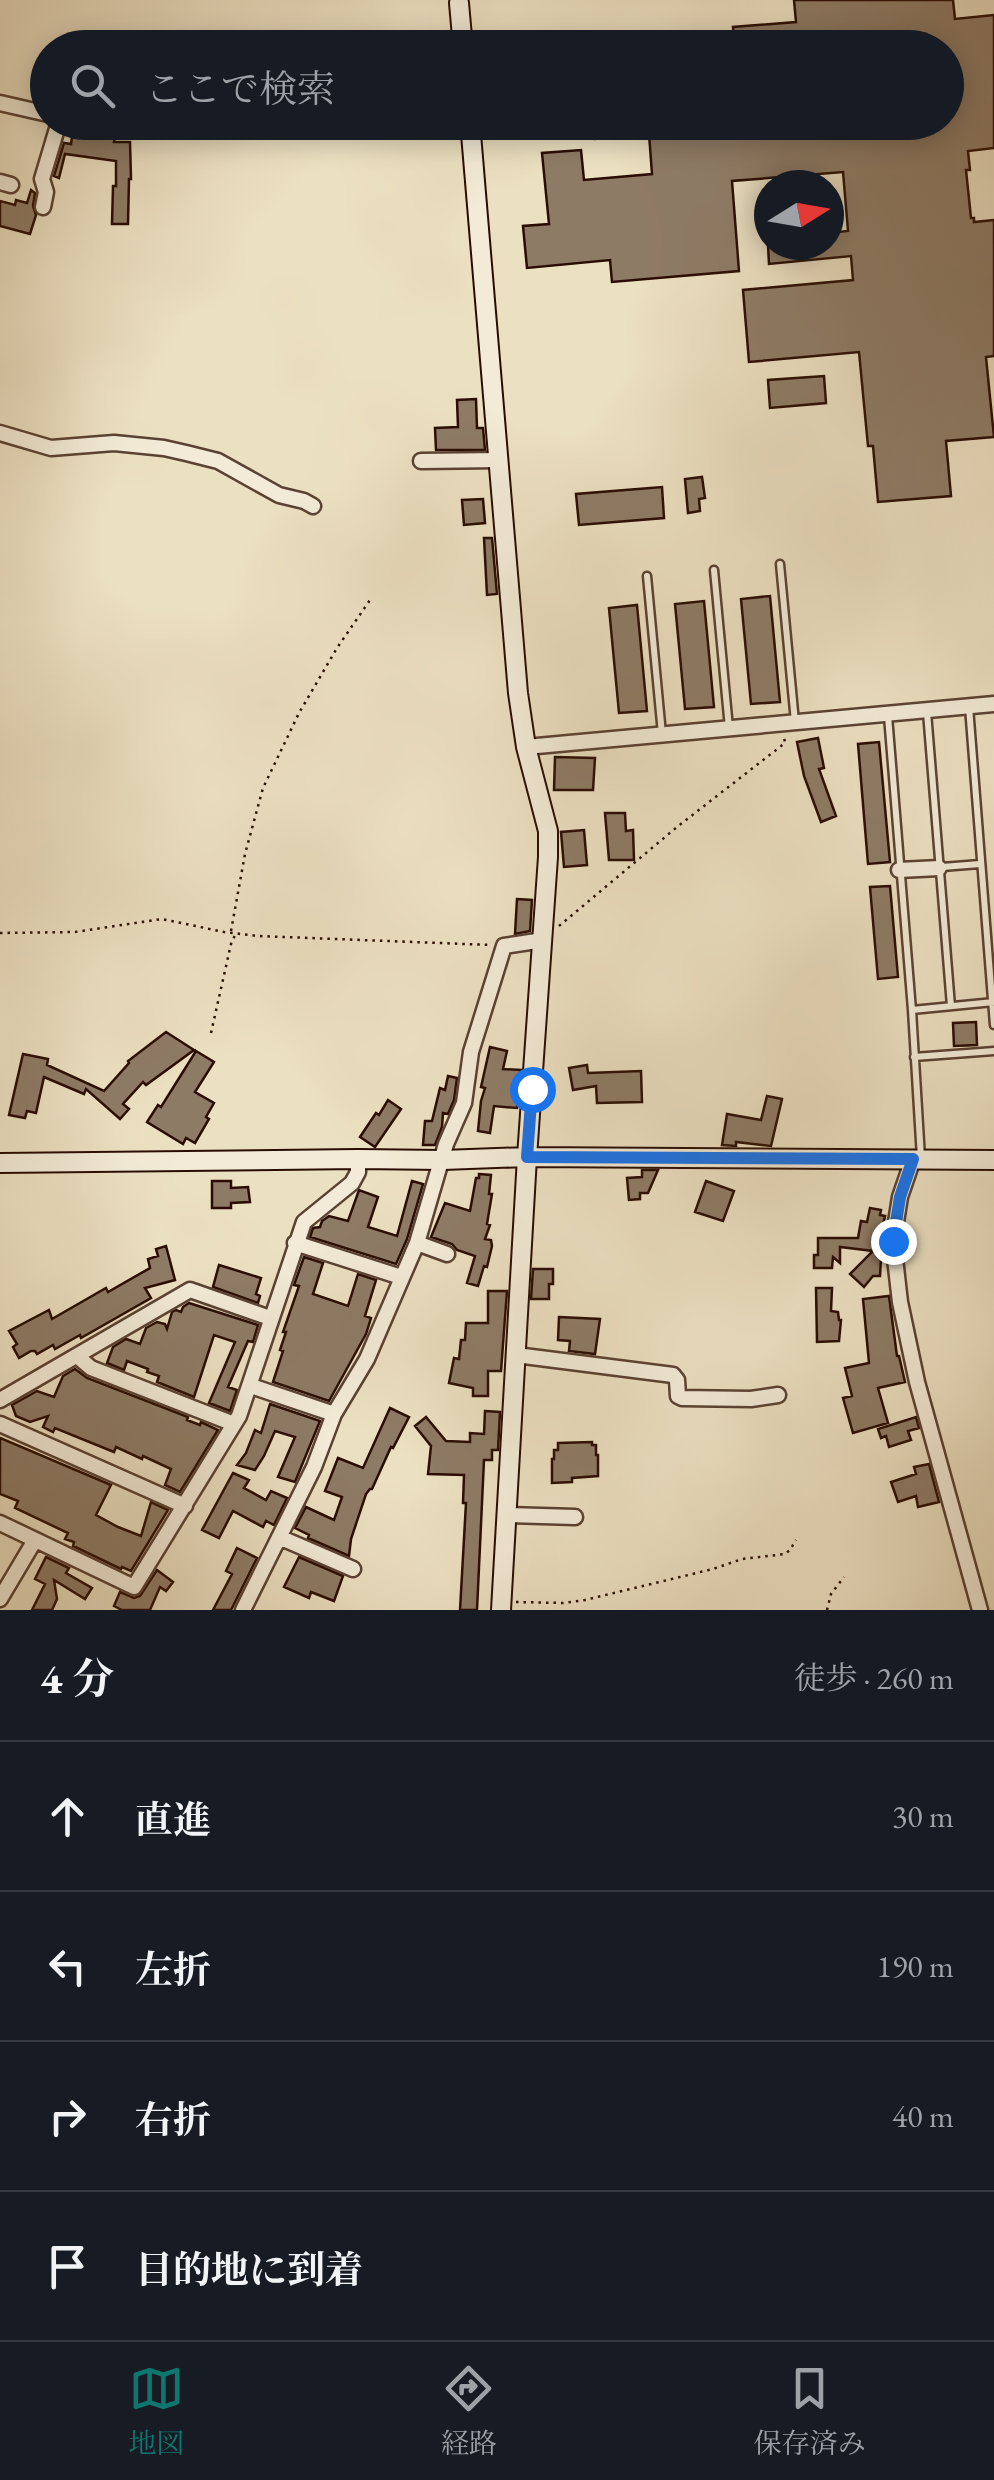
<!DOCTYPE html>
<html lang="ja">
<head>
<meta charset="utf-8">
<style>
  :root { --surface:#171b24; --page:#242831; --text:#f1f3f6; --muted:#9ea1a6; --line:#363941; --accent:#0f766e }
  body { margin:0; font-family:"EB Garamond","Noto Serif JP",serif; background:var(--page); color:var(--text) }
  .compass { position:absolute; left:754px; top:170px; width:90px; height:90px; border-radius:50%; background:var(--surface); box-shadow:0 5px 25px #0003; rotate:79deg }
  .stop { position:absolute; width:30px; height:30px; margin:-22px; border:8px solid #1a73e8; border-radius:50%; background:#fff }
  .stop.end { background:#1a73e8; border-color:#fff; box-shadow:0 2px 10px #0008 }
  .list { margin:0; padding:0; list-style:none }
  h2 { display:flex; justify-content:space-between; align-items:center; height:130px; margin:0; padding:0 40px; font-size:42px }
  h2 small { font-size:32px; font-weight:400; color:var(--muted) }
  .list li { display:grid; grid-template-columns:65px 1fr auto; gap:30px; align-items:center; box-sizing:border-box; height:150px; padding:0 40px; border-top:2px solid var(--line) }
  .list b { display:block; font-size:38px; white-space:nowrap }
  .list em { font-size:32px; font-style:normal; color:var(--muted) }
  .icon { flex:none; width:55px; height:55px; fill:none; stroke:currentColor; stroke-width:2; stroke-linecap:round; stroke-linejoin:round }
  .map { position:relative; flex:none; width:994px; height:1610px; overflow:hidden }
  .search { position:absolute; background:var(--surface); box-shadow:0 5px 25px #0003; left:30px; right:30px; top:30px; height:110px; display:flex; align-items:center; gap:25px; box-sizing:border-box; padding:0 35px; border-radius:55px; color:var(--muted); font-size:38px }
  .sheet { height:730px; background:var(--surface) }
  nav { display:flex; justify-content:space-around; align-items:center; box-sizing:border-box; height:140px; border-top:2px solid var(--line); background:var(--surface); font-size:28px; color:var(--muted) }
  nav a { display:grid; justify-items:center; gap:5px }
  nav .on { color:var(--accent) }
  .map>svg:first-child { display:block }
  .building { fill:#8e7b66; stroke:#290d02; stroke-width:2.5 }
  .lines { fill:none; stroke-linecap:round; stroke-linejoin:round }
  .lane-casing { stroke:#5a4232; stroke-width:11 }
  .street-casing { stroke:#5a4232; stroke-width:19 }
  .secondary-casing { stroke:#290d02; stroke-width:22 }
  .path { stroke:#290d02; stroke-width:2.5; stroke-dasharray:2.5 5; stroke-linecap:butt }
  .lane { stroke:#f3ebd7; stroke-width:6 }
  .street { stroke:#f3ebd7; stroke-width:14 }
  .secondary { stroke:#f3ebd7; stroke-width:18 }
  .route { stroke:#1a73e8; stroke-width:12 }
</style>
</head>
<body>
<div class="map">
<svg width="994" height="1610" viewBox="0 0 994 1610">
  <rect width="100%" height="100%" fill="#ece0c2"/>
  <filter id="stains"><feTurbulence type="fractalNoise" baseFrequency=".002" numOctaves="4"/><feColorMatrix values="0 0 0 0 .2 0 0 0 0 .09 0 0 0 0 .02 0 0 0 .5 -.17"/></filter>
  <radialGradient id="worn" r=".72"><stop offset=".6" stop-color="#630" stop-opacity="0"/><stop offset="1" stop-color="#630" stop-opacity=".3"/></radialGradient>
  <path class="building" d="M 794,0 L 953,0 L 955,19 L 994,15 L 994,148 L 968,151 L 970,170 L 966,170 L 971,218 L 974,218 L 974,222 L 994,220 L 994,356 L 986,357 L 994,437 L 946,441 L 951,496 L 878,502 L 873,446 L 868,446 L 859,352 L 749,362 L 743,290 L 853,280 L 851,256 L 769,264 L 768,245 L 829,245 L 829,233 L 848,231 L 843,172 L 732,181 L 739,271 L 612,282 L 610,260 L 527,268 L 523,226 L 549,224 L 542,153 L 581,150 L 584,180 L 652,174 L 649,134 L 595,139 L 593,122 L 946,122 L 946,48 L 735,48 L 733,27 L 796,22 Z
    M 74,123 L 79,124 L 82,130 L 87,132 L 115,136 L 114,142 L 130,142 L 131,179 L 129,179 L 128,224 L 112,224 L 113,186 L 116,186 L 116,161 L 65,154 L 59,178 L 54,176 L 64,143 L 71,144 Z
    M 31,190 L 35,193 L 33,206 L 36,215 L 30,234 L 0,226 L 0,201 L 15,205 L 16,200 L 27,203 Z
    M 824,376 L 826,403 L 770,408 L 768,380 Z
    M 476,399 L 477,428 L 483,428 L 485,450 L 436,450 L 435,428 L 458,427 L 457,400 Z
    M 702,477 L 705,498 L 699,499 L 700,511 L 688,513 L 685,479 Z
    M 662,487 L 664,518 L 579,525 L 576,494 Z
    M 483,499 L 485,523 L 464,525 L 462,500 Z
    M 484,538 L 492,538 L 497,594 L 487,595 Z
    M 770,596 L 780,702 L 751,704 L 741,599 Z
    M 704,601 L 714,707 L 685,709 L 675,604 Z
    M 637,605 L 647,711 L 619,713 L 609,608 Z
    M 818,738 L 824,768 L 819,769 L 836,816 L 821,822 L 804,776 L 797,742 Z
    M 879,742 L 890,862 L 868,864 L 858,744 Z
    M 555,757 L 595,758 L 593,790 L 554,790 Z
    M 605,813 L 625,813 L 626,831 L 633,830 L 634,860 L 609,860 Z
    M 584,830 L 587,865 L 564,867 L 561,832 Z
    M 890,886 L 898,977 L 878,979 L 870,887 Z
    M 517,899 L 532,900 L 530,931 L 515,934 Z
    M 976,1022 L 977,1045 L 954,1046 L 953,1023 Z
    M 166,1032 L 194,1050 L 146,1085 L 143,1082 L 123,1104 L 129,1109 L 120,1119 L 86,1089 L 84,1094 L 44,1077 L 36,1113 L 27,1111 L 25,1118 L 9,1115 L 23,1054 L 48,1059 L 47,1065 L 104,1091 L 129,1063 L 128,1061 Z
    M 490,1047 L 507,1051 L 503,1069 L 521,1070 L 517,1108 L 494,1106 L 490,1133 L 478,1131 L 481,1101 L 485,1088 L 481,1087 Z
    M 196,1051 L 214,1062 L 195,1092 L 214,1103 L 206,1117 L 209,1119 L 195,1143 L 186,1138 L 183,1144 L 147,1122 L 158,1105 L 161,1107 Z
    M 587,1065 L 588,1073 L 641,1071 L 642,1102 L 597,1103 L 596,1086 L 573,1090 L 569,1068 Z
    M 448,1076 L 457,1078 L 454,1100 L 448,1114 L 443,1113 L 442,1127 L 435,1145 L 423,1145 L 425,1121 L 432,1121 L 440,1088 L 445,1090 Z
    M 767,1096 L 782,1099 L 771,1146 L 736,1142 L 736,1146 L 722,1145 L 727,1114 L 761,1120 Z
    M 388,1100 L 401,1109 L 375,1147 L 360,1137 L 376,1113 L 379,1115 Z
    M 642,1170 L 658,1170 L 648,1193 L 640,1193 L 640,1199 L 629,1200 L 627,1178 L 642,1177 Z
    M 479,1174 L 491,1175 L 489,1194 L 492,1194 L 487,1224 L 490,1225 L 485,1239 L 491,1240 L 492,1246 L 487,1267 L 484,1266 L 478,1286 L 467,1283 L 475,1256 L 457,1250 L 452,1244 L 431,1237 L 445,1203 L 470,1211 L 476,1178 L 479,1178 Z
    M 212,1181 L 231,1181 L 231,1188 L 248,1187 L 250,1202 L 231,1203 L 231,1208 L 212,1208 Z
    M 412,1181 L 423,1184 L 407,1239 L 396,1264 L 310,1237 L 313,1228 L 320,1227 L 322,1221 L 329,1216 L 348,1221 L 359,1190 L 378,1197 L 368,1227 L 397,1236 Z
    M 706,1181 L 734,1191 L 723,1221 L 695,1212 Z
    M 870,1208 L 881,1210 L 880,1215 L 885,1216 L 879,1244 L 882,1241 L 880,1276 L 873,1276 L 864,1287 L 850,1274 L 873,1251 L 840,1247 L 840,1263 L 833,1257 L 832,1268 L 814,1268 L 814,1255 L 818,1255 L 818,1238 L 858,1238 L 861,1221 L 867,1222 Z
    M 166,1246 L 175,1280 L 145,1288 L 151,1298 L 81,1338 L 80,1335 L 55,1349 L 53,1345 L 37,1354 L 35,1351 L 31,1351 L 19,1358 L 13,1347 L 17,1344 L 9,1331 L 49,1310 L 52,1319 L 106,1288 L 108,1292 L 150,1268 L 148,1259 L 158,1256 L 156,1249 Z
    M 304,1257 L 323,1263 L 313,1294 L 348,1306 L 358,1274 L 376,1280 L 365,1316 L 371,1318 L 366,1334 L 329,1401 L 273,1382 L 283,1351 L 280,1350 L 286,1332 L 283,1332 L 299,1286 L 294,1285 Z
    M 219,1265 L 261,1278 L 256,1294 L 260,1296 L 258,1303 L 213,1287 Z
    M 533,1269 L 553,1269 L 553,1284 L 549,1284 L 549,1299 L 531,1299 Z
    M 816,1288 L 832,1288 L 831,1311 L 838,1312 L 839,1320 L 841,1320 L 839,1341 L 817,1342 Z
    M 488,1291 L 507,1291 L 501,1371 L 488,1371 L 488,1396 L 473,1396 L 473,1388 L 449,1383 L 454,1358 L 459,1359 L 461,1340 L 465,1340 L 466,1323 L 488,1323 Z
    M 889,1296 L 897,1356 L 899,1356 L 905,1382 L 878,1388 L 888,1423 L 853,1433 L 843,1398 L 852,1396 L 845,1368 L 869,1363 L 863,1299 Z
    M 189,1303 L 258,1325 L 253,1342 L 248,1341 L 228,1387 L 237,1390 L 230,1411 L 209,1403 L 235,1342 L 214,1335 L 194,1397 L 157,1382 L 159,1376 L 147,1372 L 148,1369 L 127,1361 L 124,1370 L 107,1363 L 113,1347 L 126,1339 L 140,1344 L 146,1328 L 157,1322 L 165,1324 L 167,1329 L 172,1312 L 176,1310 L 181,1312 L 183,1307 Z
    M 559,1317 L 600,1319 L 595,1354 L 569,1351 L 570,1341 L 558,1340 Z
    M 75,1369 L 87,1378 L 188,1417 L 187,1420 L 200,1425 L 201,1422 L 218,1430 L 180,1492 L 165,1485 L 171,1469 L 143,1456 L 142,1459 L 116,1447 L 114,1452 L 55,1428 L 53,1432 L 43,1427 L 48,1416 L 30,1422 L 16,1416 L 12,1405 L 37,1391 L 54,1397 L 63,1376 Z
    M 270,1404 L 320,1421 L 295,1482 L 278,1477 L 295,1437 L 275,1431 L 264,1456 L 255,1470 L 237,1465 L 246,1453 L 255,1430 L 261,1433 Z
    M 390,1408 L 409,1417 L 393,1448 L 391,1447 L 372,1489 L 370,1489 L 366,1494 L 351,1539 L 349,1556 L 308,1538 L 309,1535 L 295,1528 L 306,1507 L 334,1520 L 342,1497 L 325,1491 L 338,1458 L 363,1468 Z
    M 485,1411 L 500,1412 L 498,1450 L 492,1450 L 492,1460 L 484,1460 L 477,1610 L 460,1610 L 466,1503 L 463,1503 L 464,1475 L 428,1474 L 431,1446 L 415,1426 L 426,1417 L 446,1441 L 470,1442 L 470,1433 L 484,1434 Z
    M 916,1417 L 919,1428 L 908,1431 L 911,1440 L 889,1447 L 886,1436 L 881,1438 L 878,1429 Z
    M 0,1438 L 111,1485 L 96,1515 L 118,1527 L 141,1536 L 151,1502 L 168,1510 L 131,1571 L 122,1567 L 121,1569 L 73,1546 L 74,1542 L 65,1539 L 68,1533 L 15,1508 L 18,1501 L 0,1494 Z
    M 592,1442 L 592,1445 L 596,1445 L 596,1455 L 598,1455 L 598,1476 L 572,1478 L 572,1482 L 552,1483 L 552,1459 L 554,1459 L 554,1450 L 558,1450 L 558,1443 Z
    M 929,1464 L 939,1502 L 918,1507 L 916,1496 L 898,1502 L 891,1482 L 916,1474 L 914,1467 Z
    M 233,1473 L 249,1480 L 244,1488 L 266,1500 L 271,1491 L 287,1498 L 274,1525 L 266,1521 L 263,1527 L 233,1511 L 219,1538 L 202,1530 Z
    M 237,1548 L 257,1558 L 231,1610 L 213,1610 L 232,1574 L 226,1571 Z
    M 46,1557 L 69,1568 L 66,1573 L 92,1588 L 85,1599 L 54,1580 L 57,1599 L 52,1610 L 32,1610 L 45,1584 L 35,1579 Z
    M 299,1557 L 343,1576 L 334,1601 L 311,1592 L 309,1598 L 284,1587 Z
    M 157,1570 L 173,1582 L 166,1591 L 160,1587 L 150,1610 L 122,1610 L 114,1606 L 120,1592 L 134,1598 L 140,1596 Z"/>
  <g class="lines">
    <g class="lane-casing">
      <path id="lane" d="M 780,564 L 795,722
        M 714,570 L 729,728
        M 647,576 L 662,734
        M 969,707 L 994,1025
        M 927,712 L 951,1006
        M 888,716 L 912,1010 L 921,1158
        M 942,867 L 980,864
        M 912,1010 L 994,1002
        M 914,1057 L 994,1051"/>
    </g>
    <g class="street-casing">
      <path id="street" d="M 0,103 L 48,114
        M 89,122 L 128,127
        M 0,182 L 11,185
        M 43,207 L 46,192 L 42,179 L 59,122
        M 0,433 L 51,448 L 114,443 L 164,448 L 186,453 L 218,461 L 279,495 L 304,501 L 313,506
        M 421,461 L 499,460
        M 526,747 L 994,704
        M 899,870 L 939,868
        M 913,1159 L 900,1197 L 893,1241 L 900,1302 L 917,1382 L 980,1610
        M 295,1243 L 401,1277
        M 417,1243 L 447,1254
        M 516,1355 L 673,1375 L 677,1380 L 678,1396 L 682,1398 L 751,1399 L 778,1395
        M 78,1357 L 91,1368 L 234,1424
        M 251,1386 L 334,1414
        M 0,1400 L 190,1290 L 270,1318
        M 0,1424 L 185,1506
        M 506,1515 L 575,1517
        M 0,1523 L 134,1587 L 239,1416 L 304,1222 L 352,1183 L 358,1172 L 358,1159
        M 279,1537 L 353,1569
        M 0,1599 L 35,1540
        M 243,1610 L 314,1467 L 334,1414 L 367,1359 L 417,1243 L 446,1144 L 464,1103 L 471,1052 L 504,946 L 543,940"/>
    </g>
    <g class="secondary-casing">
      <path id="secondary" d="M 459,3 L 463,48
        M 470,122 L 518,693 L 526,747 L 548,831 L 548,857 L 527,1157 L 501,1610
        M 0,1163 L 358,1159 L 443,1160 L 527,1157 L 994,1160"/>
    </g>
    <path class="path" d="M 559,926 L 677,827 L 785,743 L 784,737
      M 231,931 L 245,854 L 263,788 L 299,713 L 337,648 L 370,600
      M 0,933 L 75,932 L 162,919 L 224,932 L 258,936 L 491,945
      M 211,1033 L 231,944 L 236,933
      M 516,1602 L 563,1603 L 585,1600 L 713,1569 L 742,1559 L 785,1554 L 790,1550 L 796,1540
      M 827,1610 L 831,1594 L 844,1577"/>
    <use href="#lane" class="lane"/>
    <use href="#street" class="street"/>
    <use href="#secondary" class="secondary"/>
  </g>
  <g class="lines">
    <path class="route" d="M 532,1089 L 527,1157 L 913,1159 L 900,1197 L 893,1241"/>
  </g>
  <rect width="100%" height="100%" filter="url(#stains)"/>
  <rect width="100%" height="100%" fill="url(#worn)"/>
</svg>
<svg class="compass" viewBox="-18 -18 36 36"><path d="M0-13l5 13h-10z" fill="#e53935"/><path d="M0 13l5-13h-10z" fill="#9ea1a6"/></svg>
<div class="stop" style="left:532px;top:1089px"></div>
<div class="stop end" style="left:893px;top:1241px"></div>
<div class="search"><svg class="icon" aria-label="search" viewBox="0 0 24 24"><circle cx="10" cy="10" r="6"/><path d="M15 15l6 6"/></svg>ここで検索</div>
</div>
<section class="sheet">
<h2>4 分<small>徒歩 · 260 m</small></h2>
<ul class="list">
<li><svg class="icon" aria-label="ahead" viewBox="0 0 24 24"><path d="M12 20V5M6 11l6-6 6 6"/></svg><div><b>直進</b></div><em>30 m</em></li>
<li><svg class="icon" aria-label="left" viewBox="0 0 24 24"><path d="M17 20v-9H6M10 6l-5 5 5 5"/></svg><div><b>左折</b></div><em>190 m</em></li>
<li><svg class="icon" aria-label="right" viewBox="0 0 24 24"><path d="M7 20v-9h11M14 6l5 5-5 5"/></svg><div><b>右折</b></div><em>40 m</em></li>
<li><svg class="icon" aria-label="arrive" viewBox="0 0 24 24"><path d="M6 21V4h12l-3 4 3 4H6"/></svg><div><b>目的地に到着</b></div></li>
</ul>
</section>
<nav>
<a class="on"><svg class="icon" aria-label="map" viewBox="0 0 24 24"><path d="M3 6l6-2 6 2 6-2v14l-6 2-6-2-6 2zM9 4v14M15 6v14"/></svg>地図</a>
<a><svg class="icon" aria-label="directions" viewBox="0 0 24 24"><path d="M12 3l9 9-9 9-9-9zM9 14v-3h6M13 9l2 2-2 2"/></svg>経路</a>
<a><svg class="icon" aria-label="saved" viewBox="0 0 24 24"><path d="M7 4h10v16l-5-4-5 4z"/></svg>保存済み</a>
</nav>
</body>
</html>
